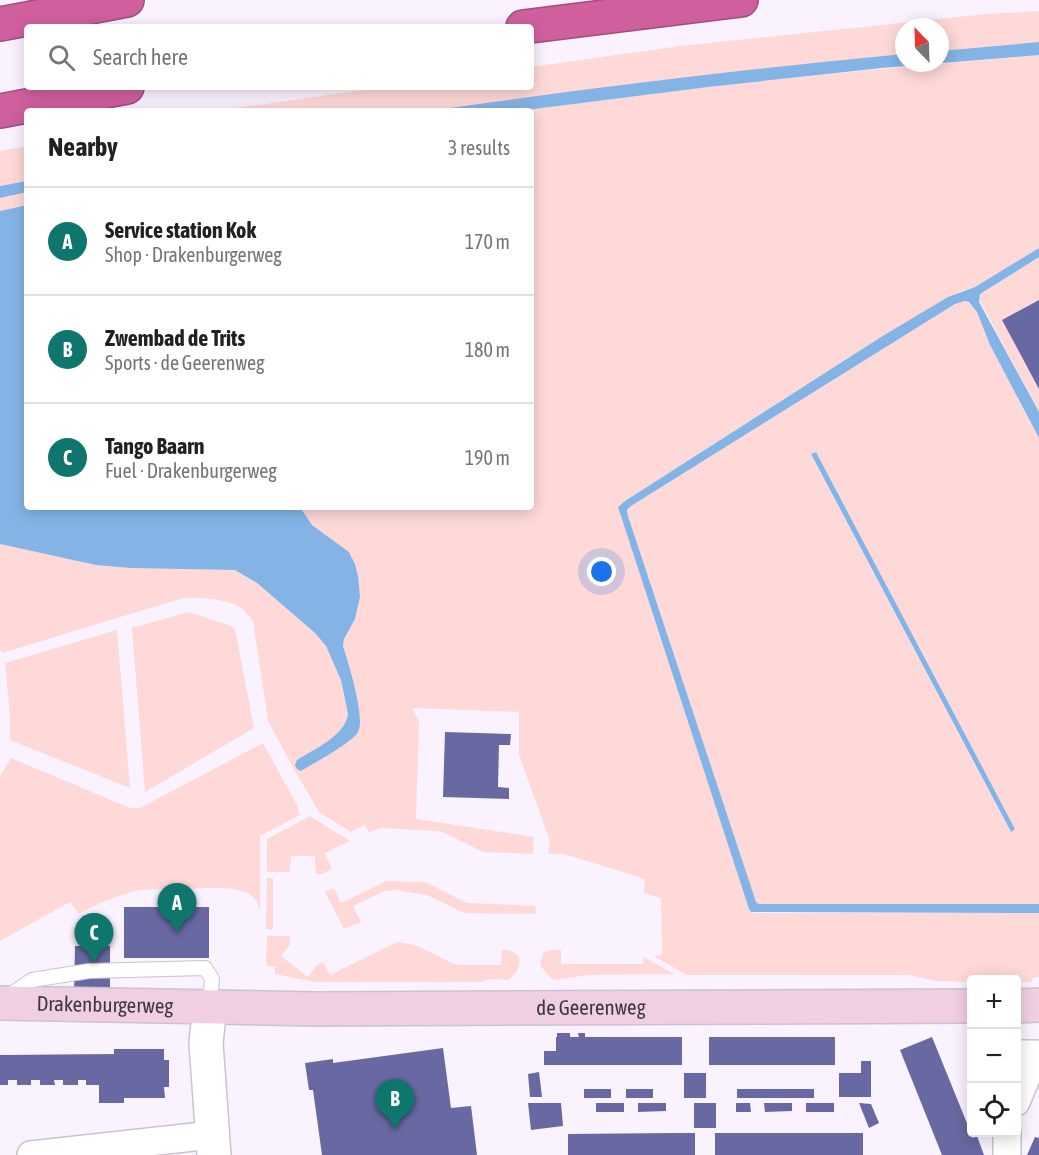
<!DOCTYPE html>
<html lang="en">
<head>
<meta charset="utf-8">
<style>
  :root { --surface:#fff; --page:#f6f6f6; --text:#202124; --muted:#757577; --line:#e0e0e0; --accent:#0f766e }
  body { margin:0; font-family:"Asap Condensed",sans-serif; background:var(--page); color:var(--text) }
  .controls { position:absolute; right:18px; bottom:18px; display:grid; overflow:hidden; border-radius:6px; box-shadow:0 3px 15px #0003 }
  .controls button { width:54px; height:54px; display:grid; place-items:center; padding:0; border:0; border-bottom:2px solid var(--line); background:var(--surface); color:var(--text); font:30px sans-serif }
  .compass { position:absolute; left:895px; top:18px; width:54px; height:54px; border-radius:50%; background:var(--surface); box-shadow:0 3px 15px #0003; rotate:337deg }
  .you { position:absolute; left:602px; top:572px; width:21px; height:21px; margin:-15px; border:4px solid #fff; border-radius:50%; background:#1a73e8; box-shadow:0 0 0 9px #1a73e833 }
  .badge { display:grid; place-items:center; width:39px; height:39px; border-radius:50%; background:var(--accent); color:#fff; font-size:20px; font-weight:700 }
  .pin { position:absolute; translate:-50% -50px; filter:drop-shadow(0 2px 3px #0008) }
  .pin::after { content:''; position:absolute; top:32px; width:21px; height:18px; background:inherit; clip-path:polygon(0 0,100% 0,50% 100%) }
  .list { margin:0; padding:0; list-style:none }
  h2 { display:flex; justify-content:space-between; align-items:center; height:78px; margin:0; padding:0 24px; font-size:26px }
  h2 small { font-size:20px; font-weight:400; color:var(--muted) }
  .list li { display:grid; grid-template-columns:39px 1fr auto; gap:18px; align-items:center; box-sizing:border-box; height:108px; padding:0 24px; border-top:2px solid var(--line) }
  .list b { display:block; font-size:22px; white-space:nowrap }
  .list p { margin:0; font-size:20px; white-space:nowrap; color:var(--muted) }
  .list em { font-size:20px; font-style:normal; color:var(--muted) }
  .icon { flex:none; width:33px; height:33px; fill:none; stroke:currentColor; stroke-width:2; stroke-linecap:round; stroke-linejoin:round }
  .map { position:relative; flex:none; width:1039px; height:1155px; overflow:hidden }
  .search { position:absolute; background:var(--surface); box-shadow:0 3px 15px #0003; left:24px; top:24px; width:510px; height:66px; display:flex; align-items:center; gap:15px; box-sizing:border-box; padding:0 21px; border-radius:6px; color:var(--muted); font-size:22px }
  .panel { position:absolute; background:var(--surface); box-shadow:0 3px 15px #0003; left:24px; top:108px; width:510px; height:402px; border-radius:6px }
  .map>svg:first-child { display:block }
  .green { fill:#fed9d7; fill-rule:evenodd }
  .water { fill:#84b4e6 }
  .building { fill:#6869a2 }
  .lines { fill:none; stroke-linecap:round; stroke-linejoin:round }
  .service-casing { stroke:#cbc3cf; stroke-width:16 }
  .minor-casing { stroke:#cbc3cf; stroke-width:30 }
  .tertiary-casing { stroke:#cbc3cf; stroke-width:36 }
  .secondary-casing { stroke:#cbc3cf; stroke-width:36 }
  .motorway-casing { stroke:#9c517c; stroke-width:36 }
  .service { stroke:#fff; stroke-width:14 }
  .minor { stroke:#fff; stroke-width:27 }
  .tertiary { stroke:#fff; stroke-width:33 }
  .secondary { stroke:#f1cfe2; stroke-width:33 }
  .motorway { stroke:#d05f9e; stroke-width:33 }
  .labels { text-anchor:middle; stroke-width:6; stroke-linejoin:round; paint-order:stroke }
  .street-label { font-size:21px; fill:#3b383d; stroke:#fbf2ff }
</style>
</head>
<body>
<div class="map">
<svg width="1039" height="1155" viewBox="0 0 1039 1155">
  <rect width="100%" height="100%" fill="#fbf2ff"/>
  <path class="green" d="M 1039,11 L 1039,42 L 940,51 L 940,27 L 904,27 L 904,54 L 430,111 L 214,111 L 385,87 L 531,87 L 531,67 L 680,46 L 986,14 Z
    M 1039,55 L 1039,248 L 975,287 L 961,291 L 881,337 L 625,501 L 618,507 L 749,909 L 754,913 L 1039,913 L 1039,977 L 1034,977 L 1031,982 L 1017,982 L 1016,980 L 972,980 L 971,982 L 936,981 L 909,975 L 686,975 L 654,956 L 662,955 L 661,898 L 644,893 L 645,879 L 564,854 L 548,854 L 550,841 L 519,755 L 519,712 L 412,708 L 419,721 L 416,819 L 534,837 L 533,854 L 483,852 L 443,832 L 436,831 L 380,828 L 369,832 L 365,825 L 351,832 L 319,812 L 295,771 L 268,721 L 253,621 C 249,616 245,611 240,607 C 227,599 198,597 183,598 L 2,653 L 0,650 L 0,544 L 97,565 L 130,568 L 235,570 L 257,583 L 315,633 L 326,646 L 341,680 L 348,714 C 345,736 314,749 297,760 L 301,771 C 314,763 352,743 358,732 C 366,718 348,662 343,646 L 344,639 L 355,619 L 358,576 L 355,564 L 349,552 L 312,525 L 300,507 L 531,507 L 531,111 L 518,111 C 691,86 865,70 1039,55 Z
    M 27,146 L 27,181 L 0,186 L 0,151 Z
    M 27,192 L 27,205 L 0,211 L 0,198 Z
    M 1039,257 L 1039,412 L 979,299 L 980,294 Z
    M 965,301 L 972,304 L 978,312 L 990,345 L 1039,438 L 1039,904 L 759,904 L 755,901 L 627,512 L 631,506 L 955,304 ZM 816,452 L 1015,829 L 1010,831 L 811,455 Z
    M 189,612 L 228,625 L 235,629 L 254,728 L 145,792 L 132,628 Z
    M 117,630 L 130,788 L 10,740 L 10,717 L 5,663 Z
    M 263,743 L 297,805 L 300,815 L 260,836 L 260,912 C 259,905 256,898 249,894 C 232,884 199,889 180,889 C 166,890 149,888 135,891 C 115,896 97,904 79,914 L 70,902 L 0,941 L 0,776 L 11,758 L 130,808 L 140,808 Z
    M 310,816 L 350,841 L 325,853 L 332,869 L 322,874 L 316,874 L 315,856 L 291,856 L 290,872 L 267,872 L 267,839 Z
    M 267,878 L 273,878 L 273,929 L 266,929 Z
    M 387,881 L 425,882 L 467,903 L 536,906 L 535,914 L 464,913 L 427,895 L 395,890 L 385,891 L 353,906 L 361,922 L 344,929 L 325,892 L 334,888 L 341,903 Z
    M 267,936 L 290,936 L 290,945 L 281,956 L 308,977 L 317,965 L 323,962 L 330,975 L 397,942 L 415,945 L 452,963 L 458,965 L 501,965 L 502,950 C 525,950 524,968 508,980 L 492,979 L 480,982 L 315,982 L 275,974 L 275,967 L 267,966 L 266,964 Z
    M 551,950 L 561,950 L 561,964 L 643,964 L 644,957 L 674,974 L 589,975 L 553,980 L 542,968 L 540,963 L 544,952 Z"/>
  <path class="water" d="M 1039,42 L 1039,55 L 882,68 L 708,87 L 518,111 L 430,111 C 588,88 746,69 904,54 L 904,63 L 940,63 L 940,51 Z
    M 27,181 L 27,192 L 0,198 L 0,186 Z
    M 27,205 L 27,507 L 300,507 L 312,525 L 349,552 L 355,564 L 358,576 L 360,597 L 355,619 L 344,639 L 343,646 C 348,662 366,718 358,732 C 352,743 314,763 301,771 L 297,769 L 295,765 L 297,760 C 314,749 345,736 348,714 L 341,680 L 326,646 L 315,633 L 257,583 L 235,570 L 130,568 L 96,565 L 0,544 L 0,211 Z
    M 1039,248 L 1039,257 L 980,294 L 979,302 L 1039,412 L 1039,438 L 990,345 L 977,312 L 969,302 L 965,301 L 955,304 L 631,506 L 627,510 L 628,516 L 756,902 L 759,904 L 1039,904 L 1039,913 L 751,912 L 749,909 L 618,507 L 625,501 L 881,337 L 948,297 L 975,287 Z
    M 816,452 L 1015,829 L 1011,832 L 811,454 Z"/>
  <path class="building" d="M 1039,300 L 1039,389 L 1002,320 Z
    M 445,732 L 511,734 L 510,745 L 499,745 L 498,787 L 509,788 L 509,799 L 443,797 Z
    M 124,907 L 209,907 L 209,958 L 124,958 Z
    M 75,946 L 110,946 L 110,994 L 74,993 Z
    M 557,1033 L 570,1033 L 570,1037 L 579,1037 L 578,1033 L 585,1033 L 585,1037 L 682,1037 L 682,1065 L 544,1065 L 544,1051 L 556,1051 L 556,1037 L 557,1037 Z
    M 709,1037 L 835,1037 L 835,1065 L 709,1065 Z
    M 932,1037 L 973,1138 L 977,1136 L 984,1155 L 942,1155 L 900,1050 Z
    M 443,1048 L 451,1108 L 471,1106 L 477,1155 L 322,1155 L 313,1090 L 309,1090 L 305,1063 L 333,1059 L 333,1063 Z
    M 114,1049 L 164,1049 L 164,1060 L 169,1060 L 169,1087 L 164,1087 L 165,1098 L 124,1098 L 124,1103 L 99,1103 L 99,1085 L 86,1085 L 86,1080 L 78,1080 L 78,1085 L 63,1085 L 63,1080 L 54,1080 L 55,1085 L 40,1085 L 40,1080 L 31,1080 L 31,1085 L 17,1085 L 17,1080 L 8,1080 L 8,1085 L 0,1085 L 0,1055 L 114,1054 Z
    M 861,1061 L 871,1061 L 871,1097 L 839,1097 L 839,1073 L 861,1073 Z
    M 539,1072 L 542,1097 L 530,1097 L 528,1074 Z
    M 684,1073 L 706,1073 L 706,1098 L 684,1098 Z
    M 584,1089 L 611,1089 L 611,1098 L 584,1098 Z
    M 626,1089 L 653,1089 L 653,1098 L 626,1098 Z
    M 737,1089 L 814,1089 L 814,1098 L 737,1098 Z
    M 528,1103 L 561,1103 L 563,1126 L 531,1130 Z
    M 596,1103 L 624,1103 L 624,1112 L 596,1112 Z
    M 638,1103 L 666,1103 L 666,1111 L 638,1112 Z
    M 694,1103 L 716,1103 L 716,1128 L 694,1128 Z
    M 736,1103 L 750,1103 L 751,1112 L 736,1112 Z
    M 764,1103 L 792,1103 L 792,1111 L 765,1112 Z
    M 806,1103 L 834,1103 L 834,1112 L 806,1112 Z
    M 859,1103 L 871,1104 L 879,1123 L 869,1128 Z
    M 673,1133 L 695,1133 L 695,1155 L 568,1155 L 568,1134 Z
    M 715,1133 L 863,1133 L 863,1155 L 715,1155 Z
    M 1035,1137 L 1039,1138 L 1039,1155 L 1027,1155 Z"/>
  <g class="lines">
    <g class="service-casing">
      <path id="service" d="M 7,997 L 32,980 L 89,971 L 205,968 L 212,979 L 210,1006"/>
    </g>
    <g class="minor-casing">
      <path id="minor" d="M 1016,1054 L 1036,1054 L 1016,1102
        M 1007,1132 L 1007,1155
        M 31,1155 L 212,1135"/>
    </g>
    <g class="tertiary-casing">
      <path id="tertiary" d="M 210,1006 L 206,1043 L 214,1155"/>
    </g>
    <g class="secondary-casing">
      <g id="secondary">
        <path id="s1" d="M 0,1003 L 316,1009 L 972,1006"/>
        <path d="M 1016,1006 L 1039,1005"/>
      </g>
    </g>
    <g class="motorway-casing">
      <path id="motorway" d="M 0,24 L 127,0
        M 523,27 L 741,0
        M 0,111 L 127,87"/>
    </g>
    <use href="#service" class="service"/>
    <use href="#minor" class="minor"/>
    <use href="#tertiary" class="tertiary"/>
    <use href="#secondary" class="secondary"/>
    <use href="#motorway" class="motorway"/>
  </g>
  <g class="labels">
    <g class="street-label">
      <text dy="7" stroke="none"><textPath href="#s1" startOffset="105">Drakenburgerweg</textPath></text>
      <text dy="7" stroke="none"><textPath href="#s1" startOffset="591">de Geerenweg</textPath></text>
    </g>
  </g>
</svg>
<div class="controls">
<button>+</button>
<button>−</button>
<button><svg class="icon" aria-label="locate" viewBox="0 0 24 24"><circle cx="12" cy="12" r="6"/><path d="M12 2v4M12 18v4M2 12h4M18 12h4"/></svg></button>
</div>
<svg class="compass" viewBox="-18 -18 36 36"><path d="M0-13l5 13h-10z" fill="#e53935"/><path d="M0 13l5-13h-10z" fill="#757577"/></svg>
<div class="you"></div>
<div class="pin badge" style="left:177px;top:933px">A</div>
<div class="pin badge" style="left:395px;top:1129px">B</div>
<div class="pin badge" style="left:94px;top:963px">C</div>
<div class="search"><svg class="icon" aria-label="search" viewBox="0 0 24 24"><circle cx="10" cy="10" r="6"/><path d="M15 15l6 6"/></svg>Search here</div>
<section class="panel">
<h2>Nearby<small>3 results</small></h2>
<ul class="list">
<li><span class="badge">A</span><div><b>Service station Kok</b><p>Shop · Drakenburgerweg</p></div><em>170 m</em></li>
<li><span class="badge">B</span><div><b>Zwembad de Trits</b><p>Sports · de Geerenweg</p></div><em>180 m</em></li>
<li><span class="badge">C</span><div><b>Tango Baarn</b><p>Fuel · Drakenburgerweg</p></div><em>190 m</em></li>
</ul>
</section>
</div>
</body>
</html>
